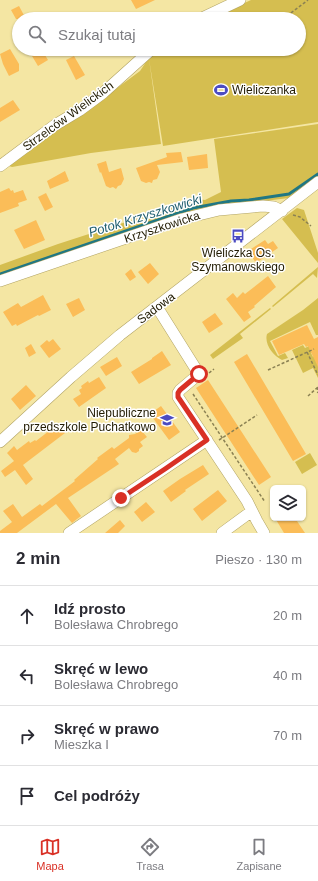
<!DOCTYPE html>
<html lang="pl">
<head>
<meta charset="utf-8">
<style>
  :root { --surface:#fff; --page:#f2f2f3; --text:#2b2b33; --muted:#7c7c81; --line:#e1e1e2; --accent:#d93025 }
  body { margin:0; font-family:Helvetica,sans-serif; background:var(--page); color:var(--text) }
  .controls { position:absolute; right:12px; bottom:12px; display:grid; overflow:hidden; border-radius:6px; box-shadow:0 1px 3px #0004 }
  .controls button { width:36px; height:36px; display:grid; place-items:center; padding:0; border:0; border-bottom:1px solid var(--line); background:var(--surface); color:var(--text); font:20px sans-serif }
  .stop { position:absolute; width:12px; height:12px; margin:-9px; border:3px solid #d93025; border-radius:50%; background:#fff }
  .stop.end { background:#d93025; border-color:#fff; box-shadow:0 1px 4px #0008 }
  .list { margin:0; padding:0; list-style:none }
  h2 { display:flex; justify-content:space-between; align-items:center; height:52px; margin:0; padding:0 16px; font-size:17px }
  h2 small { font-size:13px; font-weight:400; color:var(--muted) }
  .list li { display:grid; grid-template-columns:26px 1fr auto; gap:12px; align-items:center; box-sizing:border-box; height:60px; padding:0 16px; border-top:1px solid var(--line) }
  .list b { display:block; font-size:15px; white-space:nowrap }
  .list p { margin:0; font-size:13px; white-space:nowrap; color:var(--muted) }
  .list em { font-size:13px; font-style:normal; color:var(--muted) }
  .icon { flex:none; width:22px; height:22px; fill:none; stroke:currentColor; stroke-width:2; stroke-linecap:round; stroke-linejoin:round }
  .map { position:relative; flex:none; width:318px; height:533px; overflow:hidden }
  .search { position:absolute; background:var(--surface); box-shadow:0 1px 3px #0004; left:12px; right:12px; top:12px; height:44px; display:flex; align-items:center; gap:10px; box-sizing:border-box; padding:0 14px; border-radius:22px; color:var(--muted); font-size:15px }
  .sheet { height:292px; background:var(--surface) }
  nav { display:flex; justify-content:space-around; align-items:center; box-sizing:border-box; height:56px; border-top:1px solid var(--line); background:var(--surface); font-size:11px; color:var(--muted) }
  nav a { display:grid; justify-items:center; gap:2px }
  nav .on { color:var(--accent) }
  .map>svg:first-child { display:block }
  .green { fill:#d5be50 }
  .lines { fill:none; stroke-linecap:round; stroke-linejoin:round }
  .stream { stroke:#207783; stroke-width:3 }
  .building { fill:#fbbd58 }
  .minor-casing { stroke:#b1a363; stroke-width:12 }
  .path { stroke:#8b8153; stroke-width:1.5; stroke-dasharray:3 2; stroke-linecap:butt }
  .minor { stroke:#fff; stroke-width:11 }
  .route { stroke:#d93025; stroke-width:5 }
  .labels { text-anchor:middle; stroke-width:3; stroke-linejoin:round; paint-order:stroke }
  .poi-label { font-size:12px; fill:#221c03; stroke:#fff; text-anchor:start }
  .street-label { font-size:12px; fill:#221c03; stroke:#fff }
  .water-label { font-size:13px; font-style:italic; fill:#215f6f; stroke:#fff }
</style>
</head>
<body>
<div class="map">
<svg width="318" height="533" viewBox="0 0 318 533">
  <rect width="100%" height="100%" fill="#f4e6a3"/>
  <path class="green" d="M 251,0 L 318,0 L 318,122 L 163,146 L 149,59 L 161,144 L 91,153 L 12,167 L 6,165 L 89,109 L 140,71 L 148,59 L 160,49 L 299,49 L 299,19 L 210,19 Z
    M 318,124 L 318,176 L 289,198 L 206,208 L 0,276 L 0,265 L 58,244 L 197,199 L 205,200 L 221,192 L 214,139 Z
    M 297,208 L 304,210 L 318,253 L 318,263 L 282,219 Z
    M 318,267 L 317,278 L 313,274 L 273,307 L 272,306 Z
    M 318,298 L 318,335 L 316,335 L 310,322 L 270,341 L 278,356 L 285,353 L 288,358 L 282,360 C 273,356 264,344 267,334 L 303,310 Z
    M 270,308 L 271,309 L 240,334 L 243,338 L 213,359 L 210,355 Z
    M 303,345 L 305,348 L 309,346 L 315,351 L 311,353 L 313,357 L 316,356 L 318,359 L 318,378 L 313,368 L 303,373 L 292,350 Z
    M 310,453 L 317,465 L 302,474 L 295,462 Z"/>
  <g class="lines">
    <path class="stream" d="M 0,274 L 193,208 L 231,201 L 249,200 L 289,194 L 318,174"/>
  </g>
  <path class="building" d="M 131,0 L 155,0 L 136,9 Z
    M 19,6 L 26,19 L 16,19 L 11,10 Z
    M 10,49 L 19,64 L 19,71 L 9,76 L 3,64 L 0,54 Z
    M 42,50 L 48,60 L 38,66 L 32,56 Z
    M 74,56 L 85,75 L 76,80 L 66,60 Z
    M 13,100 L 20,110 L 0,122 L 0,108 Z
    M 181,152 L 183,162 L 157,165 L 160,172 L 157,179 L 153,180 L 152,183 L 149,182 L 146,183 L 141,181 L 136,168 L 167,157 L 166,153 Z
    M 207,154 L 208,168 L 189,170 L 187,157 Z
    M 106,161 L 109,172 L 121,168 L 124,179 L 121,185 L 118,186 L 116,189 L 113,187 L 110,188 L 106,186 L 101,172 L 100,173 L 97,164 Z
    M 65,171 L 69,181 L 50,189 L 47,181 Z
    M 9,188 L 11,191 L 13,190 L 14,193 L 23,190 L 27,200 L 18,203 L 19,206 L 0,213 L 0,192 Z
    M 46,193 L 53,207 L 45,211 L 38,197 Z
    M 36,220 L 45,240 L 24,249 L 14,230 Z
    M 265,240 L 268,244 L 273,241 L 278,248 L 256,263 L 248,251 Z
    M 150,263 L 159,274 L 148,284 L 138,272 Z
    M 131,269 L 136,277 L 130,281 L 125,274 Z
    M 268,276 L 276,287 L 254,306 L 255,307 L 248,312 L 251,317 L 244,322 L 226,299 L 233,293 L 237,298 L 243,292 L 245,294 Z
    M 43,295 L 51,310 L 39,316 L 38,315 L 17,326 L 16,324 L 12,326 L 3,312 L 18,303 L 21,307 Z
    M 79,298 L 85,310 L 73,317 L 66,304 Z
    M 215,313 L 223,324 L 209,333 L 202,322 Z
    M 307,325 L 314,339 L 318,337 L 318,367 L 308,346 L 306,347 L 304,344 L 279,355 L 272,341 Z
    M 53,339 L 61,349 L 49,358 L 40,346 L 47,340 L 49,342 Z
    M 31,344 L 36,353 L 29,357 L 25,348 Z
    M 162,351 L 171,365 L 139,384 L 131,372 L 152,359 L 152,358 Z
    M 247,354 L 306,454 L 293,461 L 234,362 Z
    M 117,357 L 122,366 L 106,376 L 100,367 Z
    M 99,377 L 106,388 L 79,407 L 73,399 L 81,394 L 79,390 L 82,388 L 81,386 L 88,381 L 89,383 Z
    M 208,380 L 271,477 L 259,485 L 196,388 Z
    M 26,385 L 36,396 L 20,410 L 11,399 Z
    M 161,406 L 180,432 L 169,440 L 150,414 Z
    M 58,424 L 65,433 L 23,465 L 33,479 L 26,485 L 15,470 L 5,477 L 1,471 L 14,461 L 7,453 L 14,446 L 17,450 L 29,441 L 30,443 L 35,440 L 36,441 Z
    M 141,430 L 147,437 L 140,442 L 143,446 L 139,449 L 139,451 L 136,453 L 132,452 L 129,448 L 115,459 L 119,464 L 68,498 L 81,516 L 77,519 L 72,523 L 56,504 L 17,533 L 0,533 L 0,531 L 12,522 L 3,511 L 13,504 L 22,517 L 40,504 L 42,506 L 75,481 L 74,480 L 98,459 L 97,458 L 112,447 L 114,449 L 129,438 L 129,435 L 135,434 Z
    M 203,465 L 209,474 L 185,490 L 186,491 L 171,502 L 163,491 L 180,479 Z
    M 218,490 L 227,501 L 202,521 L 193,509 Z
    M 146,502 L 155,512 L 142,522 L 134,512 Z
    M 275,518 L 295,518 L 305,533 L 284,533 Z
    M 120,520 L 125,526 L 118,533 L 105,533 Z"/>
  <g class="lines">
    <g class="minor-casing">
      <path id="minor" d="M 200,19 L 240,0
        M 0,166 L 55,125 L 80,110 L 103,93 L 152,49
        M 0,281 L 182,219 L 219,210 L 263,206 L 274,207 L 282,211
        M 157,307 L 199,374 L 180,390 L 178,393 L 178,397 L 247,501 L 257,521 L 264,533
        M 0,442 L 71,377 L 120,335 L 318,182
        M 69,533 L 207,440
        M 222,533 L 252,511"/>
    </g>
    <path class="path" d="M 283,19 L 308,0
      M 293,215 L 300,217 L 311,226
      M 307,352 L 318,375
      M 268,370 L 314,349
      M 209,373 L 214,369
      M 318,387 L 317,391 L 318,393
      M 193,394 L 265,502
      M 308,396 L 318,387
      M 219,440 L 257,415"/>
    <use href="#minor" class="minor"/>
  </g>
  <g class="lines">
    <path class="route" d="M 121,498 L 165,469 L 207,440 L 178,397 L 178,393 L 180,390 L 199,374"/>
  </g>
  <defs>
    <g id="stadium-bare" transform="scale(1.08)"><path d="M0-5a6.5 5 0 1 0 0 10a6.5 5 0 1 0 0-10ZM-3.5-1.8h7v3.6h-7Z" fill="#4c4cc2" stroke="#fff" stroke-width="2.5" paint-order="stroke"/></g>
    <g id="bus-bare" transform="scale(1.08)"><path d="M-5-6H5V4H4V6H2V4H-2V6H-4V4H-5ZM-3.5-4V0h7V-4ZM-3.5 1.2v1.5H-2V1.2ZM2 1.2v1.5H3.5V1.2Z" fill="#4c4cc2" stroke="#fff" stroke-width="2.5" paint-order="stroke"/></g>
    <g id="school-bare" transform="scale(1.08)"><path d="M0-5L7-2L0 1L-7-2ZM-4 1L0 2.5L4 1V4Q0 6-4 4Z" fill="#4c4cc2" stroke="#fff" stroke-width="2.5" paint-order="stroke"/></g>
  </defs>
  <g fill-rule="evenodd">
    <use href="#stadium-bare" x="221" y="90"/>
    <use href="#bus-bare" x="238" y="236"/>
    <use href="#school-bare" x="167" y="420"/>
  </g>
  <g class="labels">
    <g class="poi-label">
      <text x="232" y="94">Wieliczanka</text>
      <text x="238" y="257" text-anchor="middle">Wieliczka Os.<tspan x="238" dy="14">Szymanowskiego</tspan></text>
      <text x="156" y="417" text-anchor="end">Niepubliczne<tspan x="156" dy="14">przedszkole Puchatkowo</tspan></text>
    </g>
    <g class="street-label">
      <text transform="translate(68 116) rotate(-36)" y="4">Strzelców Wielickich</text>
      <text transform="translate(162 227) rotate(-18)" y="4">Krzyszkowicka</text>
      <text transform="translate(156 308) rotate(-37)" y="4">Sadowa</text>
    </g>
    <g class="water-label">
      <text transform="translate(145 215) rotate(-17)" y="5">Potok Krzyszkowicki</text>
    </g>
  </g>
</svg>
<div class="controls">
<button><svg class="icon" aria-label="layers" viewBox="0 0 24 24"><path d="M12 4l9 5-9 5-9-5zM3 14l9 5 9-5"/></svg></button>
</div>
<div class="stop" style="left:199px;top:374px"></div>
<div class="stop end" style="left:121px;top:498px"></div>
<div class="search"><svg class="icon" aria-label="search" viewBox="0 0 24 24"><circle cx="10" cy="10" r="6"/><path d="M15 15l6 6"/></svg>Szukaj tutaj</div>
</div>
<section class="sheet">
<h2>2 min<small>Pieszo · 130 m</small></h2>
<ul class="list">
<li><svg class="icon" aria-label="ahead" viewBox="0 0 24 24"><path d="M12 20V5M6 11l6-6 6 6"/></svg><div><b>Idź prosto</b><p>Bolesława Chrobrego</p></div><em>20 m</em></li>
<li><svg class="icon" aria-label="left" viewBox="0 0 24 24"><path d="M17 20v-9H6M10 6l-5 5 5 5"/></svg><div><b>Skręć w lewo</b><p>Bolesława Chrobrego</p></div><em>40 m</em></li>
<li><svg class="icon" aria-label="right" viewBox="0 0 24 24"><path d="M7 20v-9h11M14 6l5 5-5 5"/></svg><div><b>Skręć w prawo</b><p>Mieszka I</p></div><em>70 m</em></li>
<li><svg class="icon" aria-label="arrive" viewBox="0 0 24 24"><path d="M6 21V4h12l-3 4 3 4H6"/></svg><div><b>Cel podróży</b></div></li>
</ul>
</section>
<nav>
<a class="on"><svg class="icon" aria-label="map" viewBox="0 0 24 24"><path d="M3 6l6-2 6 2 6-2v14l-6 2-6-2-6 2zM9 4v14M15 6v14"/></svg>Mapa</a>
<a><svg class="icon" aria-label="directions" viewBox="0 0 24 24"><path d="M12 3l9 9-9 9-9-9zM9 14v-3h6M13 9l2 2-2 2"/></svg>Trasa</a>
<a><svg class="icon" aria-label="saved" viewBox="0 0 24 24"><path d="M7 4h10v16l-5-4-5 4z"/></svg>Zapisane</a>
</nav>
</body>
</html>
